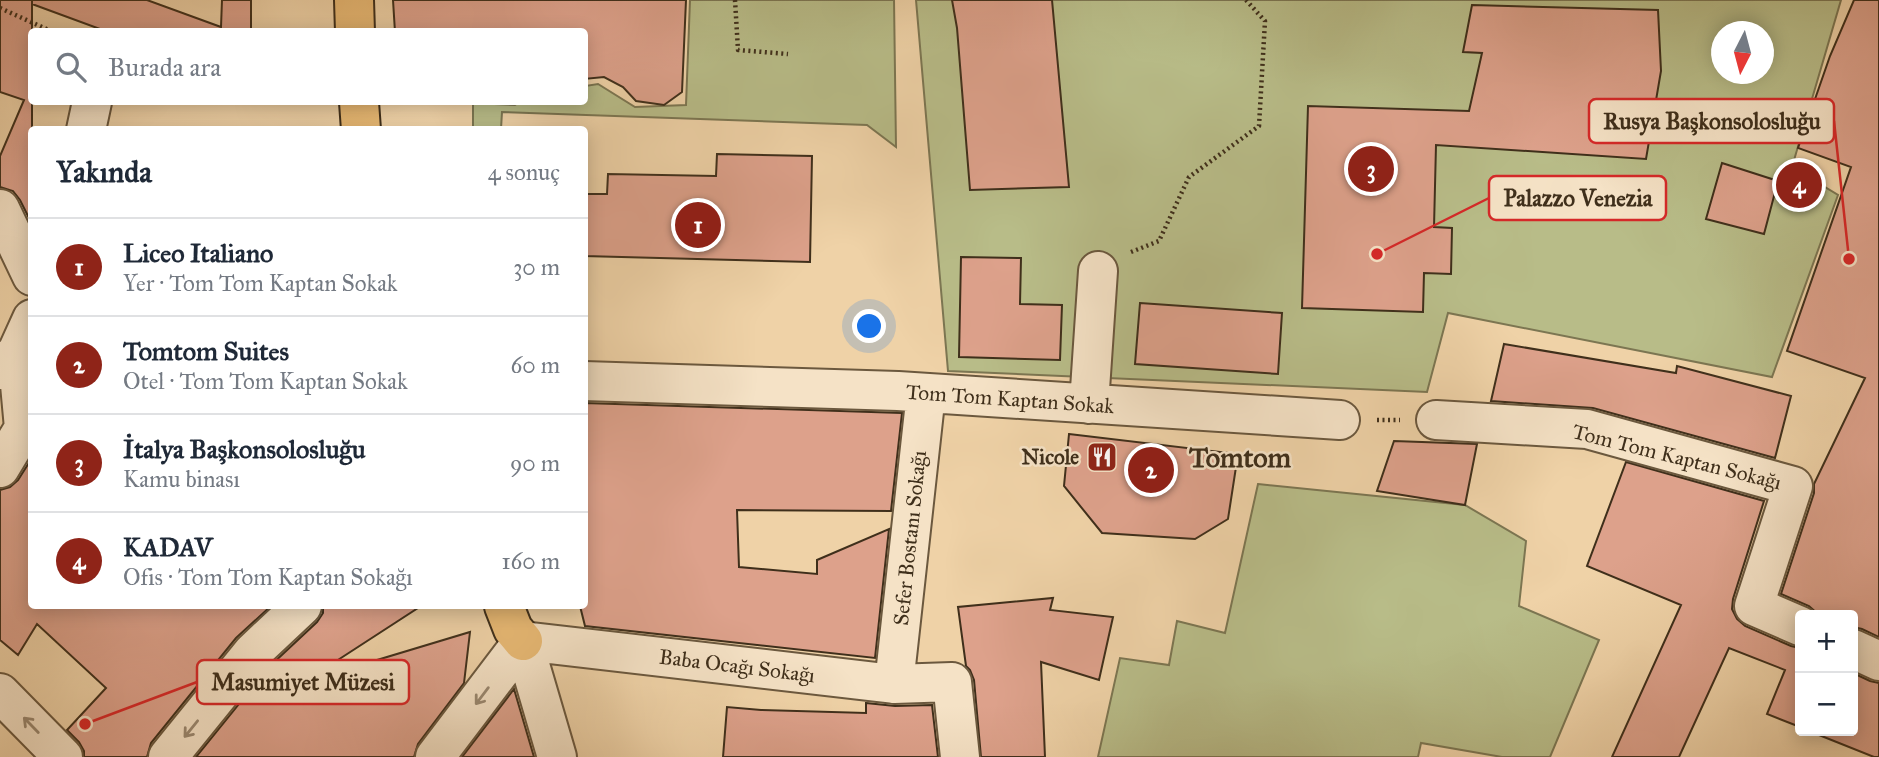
<!DOCTYPE html>
<html lang="tr">
<head>
<meta charset="utf-8">
<style>
  :root { --surface:#fff; --page:#f2f2f3; --text:#1f2937; --muted:#747a83; --line:#e0e1e3; --accent:#8f2418 }
  body { margin:0; font-family:"IM FELL Great Primer",serif; background:var(--page); color:var(--text) }
  .controls { position:absolute; right:21px; bottom:21px; display:grid; overflow:hidden; border-radius:7px; box-shadow:0 4px 18px #0003 }
  .controls button { width:63px; height:63px; display:grid; place-items:center; padding:0; border:0; border-bottom:2px solid var(--line); background:var(--surface); color:var(--text); font:35px sans-serif }
  .compass { position:absolute; left:1711px; top:21px; width:63px; height:63px; border-radius:50%; background:var(--surface); box-shadow:0 4px 18px #0003; rotate:186deg }
  .you { position:absolute; left:870px; top:327px; width:24px; height:24px; margin:-18px; border:5px solid #fff; border-radius:50%; background:#1a73e8; box-shadow:0 0 0 10px #1a73e833 }
  .badge { display:grid; place-items:center; width:46px; height:46px; border-radius:50%; background:var(--accent); color:#fff; font-size:23px; font-weight:700 }
  .pin { position:absolute; translate:-50% -50%; border:4px solid #fff; box-shadow:0 2px 7px #0006 }
  .list { margin:0; padding:0; list-style:none }
  h2 { display:flex; justify-content:space-between; align-items:center; height:91px; margin:0; padding:0 28px; font-size:30px }
  h2 small { font-size:23px; font-weight:400; color:var(--muted) }
  .list li { display:grid; grid-template-columns:46px 1fr auto; gap:21px; align-items:center; box-sizing:border-box; height:98px; padding:0 28px; border-top:2px solid var(--line) }
  .list b { display:block; font-size:26px; white-space:nowrap }
  .list p { margin:0; font-size:23px; white-space:nowrap; color:var(--muted) }
  .list em { font-size:23px; font-style:normal; color:var(--muted) }
  .icon { flex:none; width:38px; height:38px; fill:none; stroke:currentColor; stroke-width:2; stroke-linecap:round; stroke-linejoin:round }
  .map { position:relative; flex:none; width:1879px; height:757px; overflow:hidden }
  .search { position:absolute; background:var(--surface); box-shadow:0 4px 18px #0003; left:28px; top:28px; width:560px; height:77px; display:flex; align-items:center; gap:18px; box-sizing:border-box; padding:0 24px; border-radius:7px; color:var(--muted); font-size:26px }
  .panel { position:absolute; background:var(--surface); box-shadow:0 4px 18px #0003; left:28px; top:126px; width:560px; height:483px; border-radius:7px }
  .map>svg:first-child { display:block }
  .green { fill:#b8bc88; stroke:#7c7652; stroke-width:2; fill-rule:evenodd }
  .building { fill:#dda18b; stroke:#3f2f1b; stroke-width:2 }
  .lines { fill:none; stroke-linecap:round; stroke-linejoin:round }
  .minor-casing { stroke:#6b583e; stroke-width:42 }
  .major-casing { stroke:#3f2f1b; stroke-width:42 }
  .path { stroke:#3f2f1b; stroke-width:4.5; stroke-dasharray:2 3.5; stroke-linecap:butt }
  .minor { stroke:#f5e2c6; stroke-width:38 }
  .major { stroke:#e8b974; stroke-width:38 }
  .oneway { stroke:#9a8870 }
  .labels { text-anchor:middle; stroke-width:5; stroke-linejoin:round; paint-order:stroke }
  .street-label { font-size:21px; fill:#3f2f1b; stroke:#f5e2c6 }
  .poi-label { font-size:21px; font-weight:bold; fill:#3f2f1b; stroke:#f5e2c6; text-anchor:end }
  .district-label { font-size:28px; font-weight:bold; fill:#3f2f1b; stroke:#f5e2c6 }
  .leader { fill:none; stroke:#d62828; stroke-width:2.5 }
  .callout-dot { fill:#d62828; stroke:#f5e2c6; stroke-width:2.5 }
  .callout { fill:#f5e2c6; stroke:#d62828; stroke-width:2.5 }
  .callout-label { font-size:23px; text-anchor:middle; font-weight:bold; fill:#3f2f1b }
</style>
</head>
<body>
<div class="map">
<svg width="1879" height="757" viewBox="0 0 1879 757">
  <rect width="100%" height="100%" fill="#efd2a7"/>
  <filter id="stains"><feTurbulence type="fractalNoise" baseFrequency=".00286" numOctaves="4"/><feColorMatrix values="0 0 0 0 .2 0 0 0 0 .09 0 0 0 0 .02 0 0 0 .5 -.17"/></filter>
  <radialGradient id="worn" r=".72"><stop offset=".6" stop-color="#630" stop-opacity="0"/><stop offset="1" stop-color="#630" stop-opacity=".3"/></radialGradient>
  <path class="green" d="M 690,0 L 894,0 L 896,147 L 867,125 L 502,112 L 501,129 L 473,129 L 473,103 L 515,105 L 519,102 L 584,102 L 585,86 L 598,84 L 635,107 L 686,105 Z
    M 916,0 L 1841,0 L 1792,167 L 1838,195 L 1772,377 L 1448,313 L 1427,392 L 948,371 ZM 1722,32 L 1764,32 L 1764,74 L 1722,74 Z
    M 1258,484 L 1465,505 L 1526,541 L 1519,606 L 1599,640 L 1550,757 L 1502,757 L 1421,743 L 1418,757 L 1098,757 L 1120,658 L 1169,665 L 1177,621 L 1225,633 Z"/>
  <path class="building" d="M 0,0 L 32,0 L 32,4 L 32,0 L 147,0 L 221,27 L 222,0 L 251,0 L 251,32 L 108,32 L 32,4 L 32,224 L 20,200 L 13,191 L 0,187 L 0,156 L 24,100 L 0,92 Z
    M 393,0 L 686,0 L 682,92 L 664,105 L 636,101 L 623,87 L 604,77 L 584,79 L 584,32 L 395,32 Z
    M 952,0 L 1052,0 L 1069,187 L 970,190 L 957,28 Z
    M 1854,0 L 1879,0 L 1879,637 L 1862,629 L 1853,627 L 1853,615 L 1819,615 L 1809,606 L 1781,594 L 1814,493 L 1814,484 L 1865,378 L 1787,351 L 1851,167 L 1798,148 L 1830,56 Z
    M 1472,5 L 1658,10 L 1661,71 L 1646,159 L 1436,145 L 1434,227 L 1452,228 L 1451,274 L 1424,273 L 1423,312 L 1302,308 L 1308,106 L 1469,111 L 1482,53 L 1463,52 Z
    M 717,154 L 812,156 L 810,262 L 584,256 L 584,194 L 607,194 L 608,174 L 716,176 Z
    M 1722,163 L 1778,181 L 1764,234 L 1706,219 Z
    M 961,257 L 1021,258 L 1020,304 L 1062,305 L 1060,360 L 959,357 Z
    M 1140,303 L 1282,313 L 1278,374 L 1135,364 Z
    M 1504,344 L 1676,373 L 1677,366 L 1791,396 L 1775,458 L 1593,408 L 1491,401 Z
    M 584,403 L 902,413 L 891,511 L 737,510 L 739,567 L 817,574 L 817,560 L 889,529 L 875,658 L 585,626 L 580,606 L 584,606 Z
    M 1069,434 L 1238,454 L 1228,519 L 1195,539 L 1102,533 L 1064,486 Z
    M 1394,441 L 1477,444 L 1465,505 L 1377,491 Z
    M 32,458 L 32,606 L 271,606 L 236,638 L 151,743 L 147,757 L 84,757 L 84,751 L 79,742 L 67,730 L 106,688 L 37,624 L 18,655 L 0,640 L 0,490 L 10,487 L 18,480 Z
    M 1626,462 L 1764,501 L 1733,599 L 1732,609 L 1737,619 L 1745,626 L 1791,646 L 1800,648 L 1800,727 L 1767,714 L 1785,670 L 1729,648 L 1679,757 L 1612,757 L 1681,605 L 1587,566 Z
    M 1053,598 L 1050,610 L 1113,617 L 1099,680 L 1041,662 L 1045,757 L 981,757 L 974,680 L 970,670 L 966,666 L 958,607 Z
    M 323,606 L 421,606 L 304,682 L 470,632 L 464,683 L 418,744 L 414,757 L 196,757 L 269,667 L 317,622 L 323,613 Z
    M 1853,673 L 1870,681 L 1879,683 L 1879,757 L 1874,757 L 1809,731 L 1853,731 Z
    M 514,689 L 534,757 L 462,757 Z
    M 866,703 L 895,706 L 932,705 L 938,757 L 723,757 L 727,707 L 761,710 L 866,713 Z"/>
  <g class="lines">
    <g class="minor-casing">
      <path id="minor" d="M 86,130 L 92,102
        M 0,209 L 32,276
        M 0,370 L 17,352 L 32,319
        M 584,381 L 898,391 L 1340,420
        M 1089,404 L 1098,271
        M 1436,420 L 1587,429 L 1793,486 L 1754,606 L 1800,626
        M 0,468 L 24,428 L 17,352 L 32,355
        M 523,641 L 894,684 L 952,682 L 960,757
        M 523,641 L 557,757
        M 1853,649 L 1879,661
        M 894,684 L 926,393
        M 0,693 L 63,757
        M 168,757 L 253,652 L 302,606
        M 435,757 L 523,641"/>
    </g>
    <g class="major-casing">
      <path id="major" d="M 354,0 L 355,32
        M 359,102 L 361,130
        M 504,606 L 513,629 L 523,641"/>
    </g>
    <path class="path" d="M 735,0 L 738,50 L 788,54
      M 0,8 L 53,32
      M 1131,252 L 1159,241 L 1189,177 L 1259,126 L 1265,21 L 1246,0
      M 1377,420 L 1400,420"/>
    <use href="#minor" class="minor"/>
    <use href="#major" class="major"/>
  </g>
  <defs><path id="oneway-shaft" d="M-6 0H5M1.5-3L5.5 0L1.5 3" fill="none" stroke-width="1.6" stroke-linecap="round" stroke-linejoin="round" transform="scale(1.75)"/></defs>
  <g class="oneway">
    <use href="#oneway-shaft" transform="translate(482 696) rotate(127)"/>
    <use href="#oneway-shaft" transform="translate(31 725) rotate(-134)"/>
    <use href="#oneway-shaft" transform="translate(191 729) rotate(129)"/>
  </g>
  <defs>
    <g id="restaurant-square" transform="scale(1.575)"><rect x="-9" y="-9" width="18" height="18" rx="4" fill="#8f2418" stroke="#f5e2c6"/><path d="M-5-6h1v4h1v-4h1v4h1v-4h1v5L-1.5 .5V6h-2V.5L-5-1ZM5-6V6H3V1.5H1.5Q1.5-4 5-6Z" fill="#fff"/></g>
  </defs>
  <g fill-rule="evenodd">
    <use href="#restaurant-square" x="1102" y="457"/>
  </g>
  <g class="labels">
    <g class="street-label">
      <text transform="translate(1010 399) rotate(4)" y="7">Tom Tom Kaptan Sokak</text>
      <text transform="translate(1677 457) rotate(14)" y="7">Tom Tom Kaptan Sokağı</text>
      <text transform="translate(910 538) rotate(-84)" y="7">Sefer Bostanı Sokağı</text>
      <text transform="translate(737 666) rotate(7)" y="7">Baba Ocağı Sokağı</text>
    </g>
    <g class="poi-label">
      <text x="1079" y="464">Nicole</text>
    </g>
    <g class="district-label">
      <text x="1240" y="467">Tomtom</text>
    </g>
  </g>
  <path class="leader" d="M1849 259L1834 121M1377 254L1489 198M85 724L197 682"/>
  <g class="callout-dot">
    <circle cx="1849" cy="259" r="7"/>
    <circle cx="1377" cy="254" r="7"/>
    <circle cx="85" cy="724" r="7"/>
  </g>
  <g class="callout">
    <rect x="1589" y="99" width="245" height="44" rx="7"/>
    <rect x="1489" y="176" width="177" height="44" rx="7"/>
    <rect x="197" y="660" width="212" height="44" rx="7"/>
  </g>
  <g class="callout-label">
    <text x="1712" y="129">Rusya Başkonsolosluğu</text>
    <text x="1578" y="206">Palazzo Venezia</text>
    <text x="303" y="690">Masumiyet Müzesi</text>
  </g>
  <rect width="100%" height="100%" filter="url(#stains)"/>
  <rect width="100%" height="100%" fill="url(#worn)"/>
</svg>
<div class="controls">
<button>+</button>
<button>−</button>
</div>
<svg class="compass" viewBox="-18 -18 36 36"><path d="M0-13l5 13h-10z" fill="#e53935"/><path d="M0 13l5-13h-10z" fill="#747a83"/></svg>
<div class="you"></div>
<div class="pin badge" style="left:698px;top:225px">1</div>
<div class="pin badge" style="left:1151px;top:470px">2</div>
<div class="pin badge" style="left:1371px;top:169px">3</div>
<div class="pin badge" style="left:1799px;top:185px">4</div>
<div class="search"><svg class="icon" aria-label="search" viewBox="0 0 24 24"><circle cx="10" cy="10" r="6"/><path d="M15 15l6 6"/></svg>Burada ara</div>
<section class="panel">
<h2>Yakında<small>4 sonuç</small></h2>
<ul class="list">
<li><span class="badge">1</span><div><b>Liceo Italiano</b><p>Yer · Tom Tom Kaptan Sokak</p></div><em>30 m</em></li>
<li><span class="badge">2</span><div><b>Tomtom Suites</b><p>Otel · Tom Tom Kaptan Sokak</p></div><em>60 m</em></li>
<li><span class="badge">3</span><div><b>İtalya Başkonsolosluğu</b><p>Kamu binası</p></div><em>90 m</em></li>
<li><span class="badge">4</span><div><b>KADAV</b><p>Ofis · Tom Tom Kaptan Sokağı</p></div><em>160 m</em></li>
</ul>
</section>
</div>
</body>
</html>
